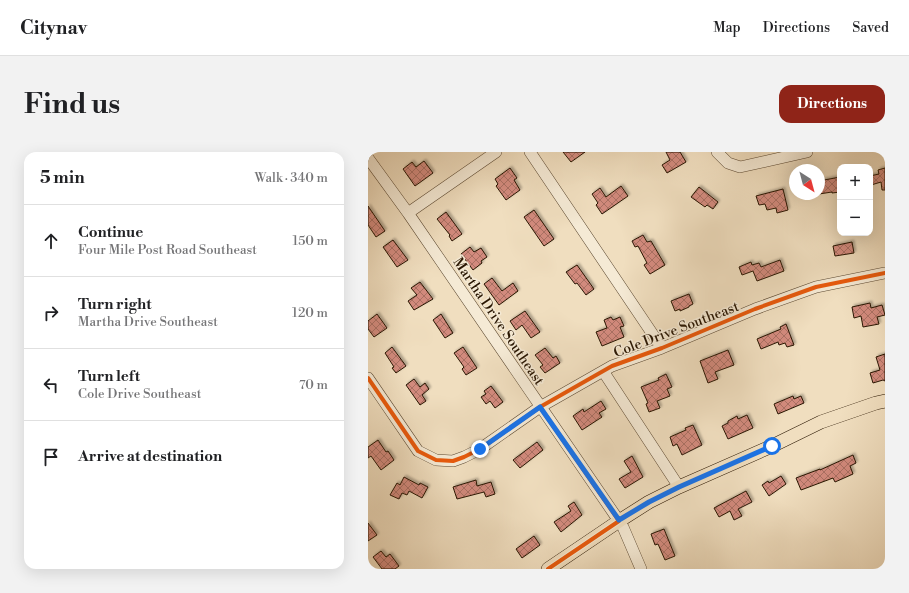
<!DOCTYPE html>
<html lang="en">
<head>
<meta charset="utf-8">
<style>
  :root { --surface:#fff; --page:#f2f2f2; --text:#202124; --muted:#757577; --line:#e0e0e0; --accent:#8f2418 }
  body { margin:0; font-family:"Libre Bodoni",serif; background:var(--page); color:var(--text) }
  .controls { position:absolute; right:12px; top:12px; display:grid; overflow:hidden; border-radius:8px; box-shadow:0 4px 16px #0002 }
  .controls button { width:36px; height:36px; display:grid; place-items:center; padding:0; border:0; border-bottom:1px solid var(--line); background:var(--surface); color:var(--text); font:20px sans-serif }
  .compass { position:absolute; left:421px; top:12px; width:36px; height:36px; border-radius:50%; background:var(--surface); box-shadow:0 4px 16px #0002; rotate:144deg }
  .stop { position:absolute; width:12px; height:12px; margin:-9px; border:3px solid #1a73e8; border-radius:50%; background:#fff }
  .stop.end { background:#1a73e8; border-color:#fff; box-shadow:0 1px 4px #0008 }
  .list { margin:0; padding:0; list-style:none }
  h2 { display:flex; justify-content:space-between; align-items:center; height:52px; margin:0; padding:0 16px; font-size:17px }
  h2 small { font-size:13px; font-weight:400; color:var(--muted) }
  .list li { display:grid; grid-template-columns:26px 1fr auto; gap:12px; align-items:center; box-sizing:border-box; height:72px; padding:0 16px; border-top:1px solid var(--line) }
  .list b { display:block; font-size:15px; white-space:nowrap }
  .list p { margin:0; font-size:13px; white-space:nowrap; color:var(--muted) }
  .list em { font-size:13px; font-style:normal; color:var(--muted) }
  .icon { flex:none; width:22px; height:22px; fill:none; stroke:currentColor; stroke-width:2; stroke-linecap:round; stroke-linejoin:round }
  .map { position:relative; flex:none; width:517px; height:417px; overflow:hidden; border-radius:12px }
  header { display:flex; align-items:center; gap:24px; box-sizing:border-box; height:56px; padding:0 20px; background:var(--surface); border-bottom:1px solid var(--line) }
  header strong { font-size:19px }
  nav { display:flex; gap:22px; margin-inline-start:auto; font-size:14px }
  .intro { display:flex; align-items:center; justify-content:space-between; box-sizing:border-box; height:96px; padding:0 24px }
  h1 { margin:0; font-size:28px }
  .button { padding:10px 18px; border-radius:12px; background:var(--accent); color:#fff; font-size:14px; font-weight:700 }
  main { display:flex; gap:24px; padding:0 24px }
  aside { flex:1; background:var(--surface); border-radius:12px; box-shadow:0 4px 16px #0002 }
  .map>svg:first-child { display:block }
  .building { fill:url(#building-cross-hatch); stroke:#291602; filter:url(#shadow) }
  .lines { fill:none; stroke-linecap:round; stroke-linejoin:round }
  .minor-casing { stroke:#5b4831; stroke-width:12 }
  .major-casing { stroke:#291602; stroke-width:14 }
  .minor { stroke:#f5ead5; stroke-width:11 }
  .major { stroke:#f0debf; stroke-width:13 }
  .cycleway-casing { stroke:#f5ead5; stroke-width:6 }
  .cycleway { stroke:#e8590c; stroke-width:4 }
  .route { stroke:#1a73e8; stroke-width:5 }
  .labels { text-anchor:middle; stroke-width:3; stroke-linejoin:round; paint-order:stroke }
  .street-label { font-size:14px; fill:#291602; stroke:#f5ead5 }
</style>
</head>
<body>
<header>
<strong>Citynav</strong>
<nav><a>Map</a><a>Directions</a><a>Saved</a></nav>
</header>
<div class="intro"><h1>Find us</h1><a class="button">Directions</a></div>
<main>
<aside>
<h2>5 min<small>Walk · 340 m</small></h2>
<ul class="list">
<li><svg class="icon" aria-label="ahead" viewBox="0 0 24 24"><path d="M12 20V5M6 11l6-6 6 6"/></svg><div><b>Continue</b><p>Four Mile Post Road Southeast</p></div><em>150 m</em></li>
<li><svg class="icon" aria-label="right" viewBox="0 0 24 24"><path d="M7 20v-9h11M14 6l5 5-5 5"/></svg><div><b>Turn right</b><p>Martha Drive Southeast</p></div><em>120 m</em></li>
<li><svg class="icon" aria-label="left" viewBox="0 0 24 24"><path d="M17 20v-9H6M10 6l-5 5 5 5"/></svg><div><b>Turn left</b><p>Cole Drive Southeast</p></div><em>70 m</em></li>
<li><svg class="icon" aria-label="arrive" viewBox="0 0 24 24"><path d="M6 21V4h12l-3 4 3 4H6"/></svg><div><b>Arrive at destination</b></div></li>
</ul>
</aside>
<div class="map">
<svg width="517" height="417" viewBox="0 0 517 417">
  <defs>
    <pattern id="building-cross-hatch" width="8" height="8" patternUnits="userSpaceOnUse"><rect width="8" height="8" fill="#d28a7d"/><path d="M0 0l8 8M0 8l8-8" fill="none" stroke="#aa7064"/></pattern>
    <filter id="shadow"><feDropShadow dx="2" dy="-2" stdDeviation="1" flood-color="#0004"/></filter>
  </defs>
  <rect width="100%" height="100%" fill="#f0debf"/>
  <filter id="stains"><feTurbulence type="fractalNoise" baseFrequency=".005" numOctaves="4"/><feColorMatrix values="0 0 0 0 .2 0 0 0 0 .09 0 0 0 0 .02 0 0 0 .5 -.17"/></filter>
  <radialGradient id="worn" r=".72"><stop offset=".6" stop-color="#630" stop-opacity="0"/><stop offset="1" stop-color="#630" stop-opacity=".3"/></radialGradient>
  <path class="building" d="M 195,0 L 217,0 L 203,10 Z
    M 298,0 L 312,0 L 318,10 L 299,21 L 294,13 L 302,8 Z
    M 56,9 L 65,21 L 47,34 L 35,17 L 44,10 L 48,15 Z
    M 142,16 L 149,26 L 146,28 L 152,38 L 138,48 L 128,34 L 130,32 L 127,27 Z
    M 517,16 L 517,38 L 514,38 L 513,30 L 503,33 L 502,24 L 511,22 L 510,18 Z
    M 472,25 L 472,40 L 464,41 L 464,40 L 451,42 L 451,29 Z
    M 253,34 L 260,44 L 234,62 L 228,53 L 230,51 L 224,42 L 232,36 L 238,45 Z
    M 331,35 L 350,50 L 345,57 L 339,53 L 337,55 L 323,45 Z
    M 415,37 L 420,58 L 409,61 L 408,56 L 399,58 L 397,52 L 391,53 L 388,44 Z
    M 0,54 L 17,79 L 8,85 L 0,73 Z
    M 166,58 L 186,87 L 176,94 L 156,65 Z
    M 78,60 L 94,82 L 84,89 L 81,84 L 82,83 L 69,67 Z
    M 275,83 L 279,90 L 283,89 L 297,113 L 282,122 L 276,113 L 279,111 L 270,94 L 267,95 L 264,89 Z
    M 25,88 L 40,108 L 29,115 L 15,95 Z
    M 484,90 L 486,101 L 467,104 L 465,94 Z
    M 102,95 L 106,100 L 113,96 L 119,105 L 113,109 L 114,111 L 105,118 L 93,102 Z
    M 412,108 L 416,119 L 389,129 L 385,119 L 374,123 L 371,115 L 383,110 L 384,113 L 391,111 L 393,115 Z
    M 209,113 L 226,137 L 218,143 L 209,131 L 207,132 L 198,120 Z
    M 124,126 L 134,139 L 145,131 L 150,139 L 131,153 L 116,132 Z
    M 52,130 L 65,147 L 46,158 L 40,149 L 49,143 L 43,136 Z
    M 321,142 L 325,152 L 321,154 L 321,155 L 312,159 L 312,157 L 307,159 L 303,149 Z
    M 502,151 L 503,156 L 514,153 L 517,163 L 509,165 L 511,172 L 495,175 L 493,164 L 486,166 L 484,155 Z
    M 157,159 L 172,180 L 163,186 L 154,173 L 148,178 L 142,169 Z
    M 9,162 L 19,176 L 6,185 L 0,177 L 0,169 Z
    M 73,162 L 85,181 L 77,186 L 65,168 Z
    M 243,165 L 245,168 L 252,165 L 256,174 L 252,175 L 256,185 L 234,194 L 228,180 L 239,176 L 236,168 Z
    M 418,172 L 426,193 L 419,195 L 417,191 L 411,193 L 410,190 L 393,197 L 389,187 L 413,177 L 412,175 Z
    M 24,195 L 38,214 L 28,221 L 24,216 L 26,215 L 17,201 Z
    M 95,195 L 109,216 L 98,223 L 94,217 L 96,215 L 86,201 Z
    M 177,196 L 185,206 L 188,204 L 192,211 L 177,221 L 172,215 L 175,213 L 167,203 Z
    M 360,198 L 366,213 L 347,220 L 350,227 L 340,231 L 332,209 Z
    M 517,202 L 517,229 L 515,228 L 505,231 L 502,221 L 512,218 L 508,205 Z
    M 298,222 L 304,235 L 299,237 L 302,244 L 289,249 L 292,256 L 281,260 L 278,252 L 280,251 L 273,235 L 291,228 L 290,226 Z
    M 46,227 L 52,235 L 57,231 L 61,237 L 54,243 L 58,249 L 52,253 L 38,233 Z
    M 123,234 L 135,250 L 127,256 L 122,249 L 118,252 L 113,245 L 118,242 L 116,239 Z
    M 425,244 L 426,247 L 433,244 L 436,251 L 410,262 L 406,252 Z
    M 233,249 L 238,257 L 231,261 L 234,265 L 214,278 L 205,264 L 215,257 L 216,260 Z
    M 379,263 L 385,276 L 360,287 L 354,274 L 360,271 L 360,269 L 369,264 L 370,267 Z
    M 325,273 L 334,293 L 314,303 L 309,292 L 305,294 L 302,285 L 318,278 L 317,276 Z
    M 10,288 L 18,300 L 20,299 L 26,308 L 13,318 L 3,304 L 0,306 L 0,295 Z
    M 169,290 L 175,298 L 152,316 L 145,308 Z
    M 485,303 L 488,311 L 482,314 L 485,322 L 467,330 L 465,326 L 433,338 L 428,326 L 452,317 L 452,318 Z
    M 264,304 L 275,325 L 257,336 L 251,327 L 263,320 L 256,309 Z
    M 413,324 L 418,332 L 401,344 L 394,333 L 400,329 L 401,331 Z
    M 36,325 L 51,333 L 52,331 L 60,335 L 54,346 L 41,339 L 39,343 L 34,341 L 31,347 L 22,343 L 29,331 L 32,333 Z
    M 108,328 L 109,334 L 123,330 L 127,342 L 118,345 L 116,340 L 89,347 L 85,335 Z
    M 378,339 L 384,350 L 370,357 L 374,364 L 366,368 L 362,359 L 351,365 L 346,356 Z
    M 206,350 L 214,363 L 193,380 L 186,370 L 203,359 L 200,354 Z
    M 0,371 L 9,383 L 0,389 Z
    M 296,377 L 307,404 L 297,408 L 290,392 L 287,393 L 283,382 Z
    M 166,384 L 172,393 L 154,406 L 148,397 Z
    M 13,399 L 18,405 L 22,402 L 31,414 L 27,417 L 14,417 L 5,405 Z"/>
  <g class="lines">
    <g class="minor-casing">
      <path id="minor" d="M 162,0 L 294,196
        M 349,0 L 360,11 L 372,15 L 439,0
        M 0,6 L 40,61 L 251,369 L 255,375 L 273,417
        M 40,61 L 128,0
        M 235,219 L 311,335
        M 0,226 L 50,299 L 68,308 L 85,309 L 96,305 L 112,297 L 172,255 L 244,214 L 294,196 L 387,157 L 448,135 L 517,121"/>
    </g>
    <g class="major-casing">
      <path id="major" d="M 180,417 L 251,369 L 281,350 L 311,335 L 404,294 L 453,270 L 508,251 L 517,249"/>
    </g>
    <use href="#minor" class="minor"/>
    <use href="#major" class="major"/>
    <g class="cycleway-casing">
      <path id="cycleway" d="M 0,226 L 50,299 L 68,308 L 85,309 L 96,305 L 112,297 L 172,255 L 244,214 L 294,196 L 387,157 L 448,135 L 517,121
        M 172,255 L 251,369 L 180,417"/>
    </g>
    <use href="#cycleway" class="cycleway"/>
  </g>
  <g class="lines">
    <path class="route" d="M 112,297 L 172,255 L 251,368 L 281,350 L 311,335 L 404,294"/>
  </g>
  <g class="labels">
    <g class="street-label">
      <text transform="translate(131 169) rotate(56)" y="5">Martha Drive Southeast</text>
      <text transform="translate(308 177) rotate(-21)" y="5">Cole Drive Southeast</text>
    </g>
  </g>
  <rect width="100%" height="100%" filter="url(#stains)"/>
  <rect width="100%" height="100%" fill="url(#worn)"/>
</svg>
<div class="controls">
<button>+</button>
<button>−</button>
</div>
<svg class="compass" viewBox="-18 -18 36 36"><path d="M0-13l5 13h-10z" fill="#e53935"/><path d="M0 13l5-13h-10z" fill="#757577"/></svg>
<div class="stop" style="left:404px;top:294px"></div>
<div class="stop end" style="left:112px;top:297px"></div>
</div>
</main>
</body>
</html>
